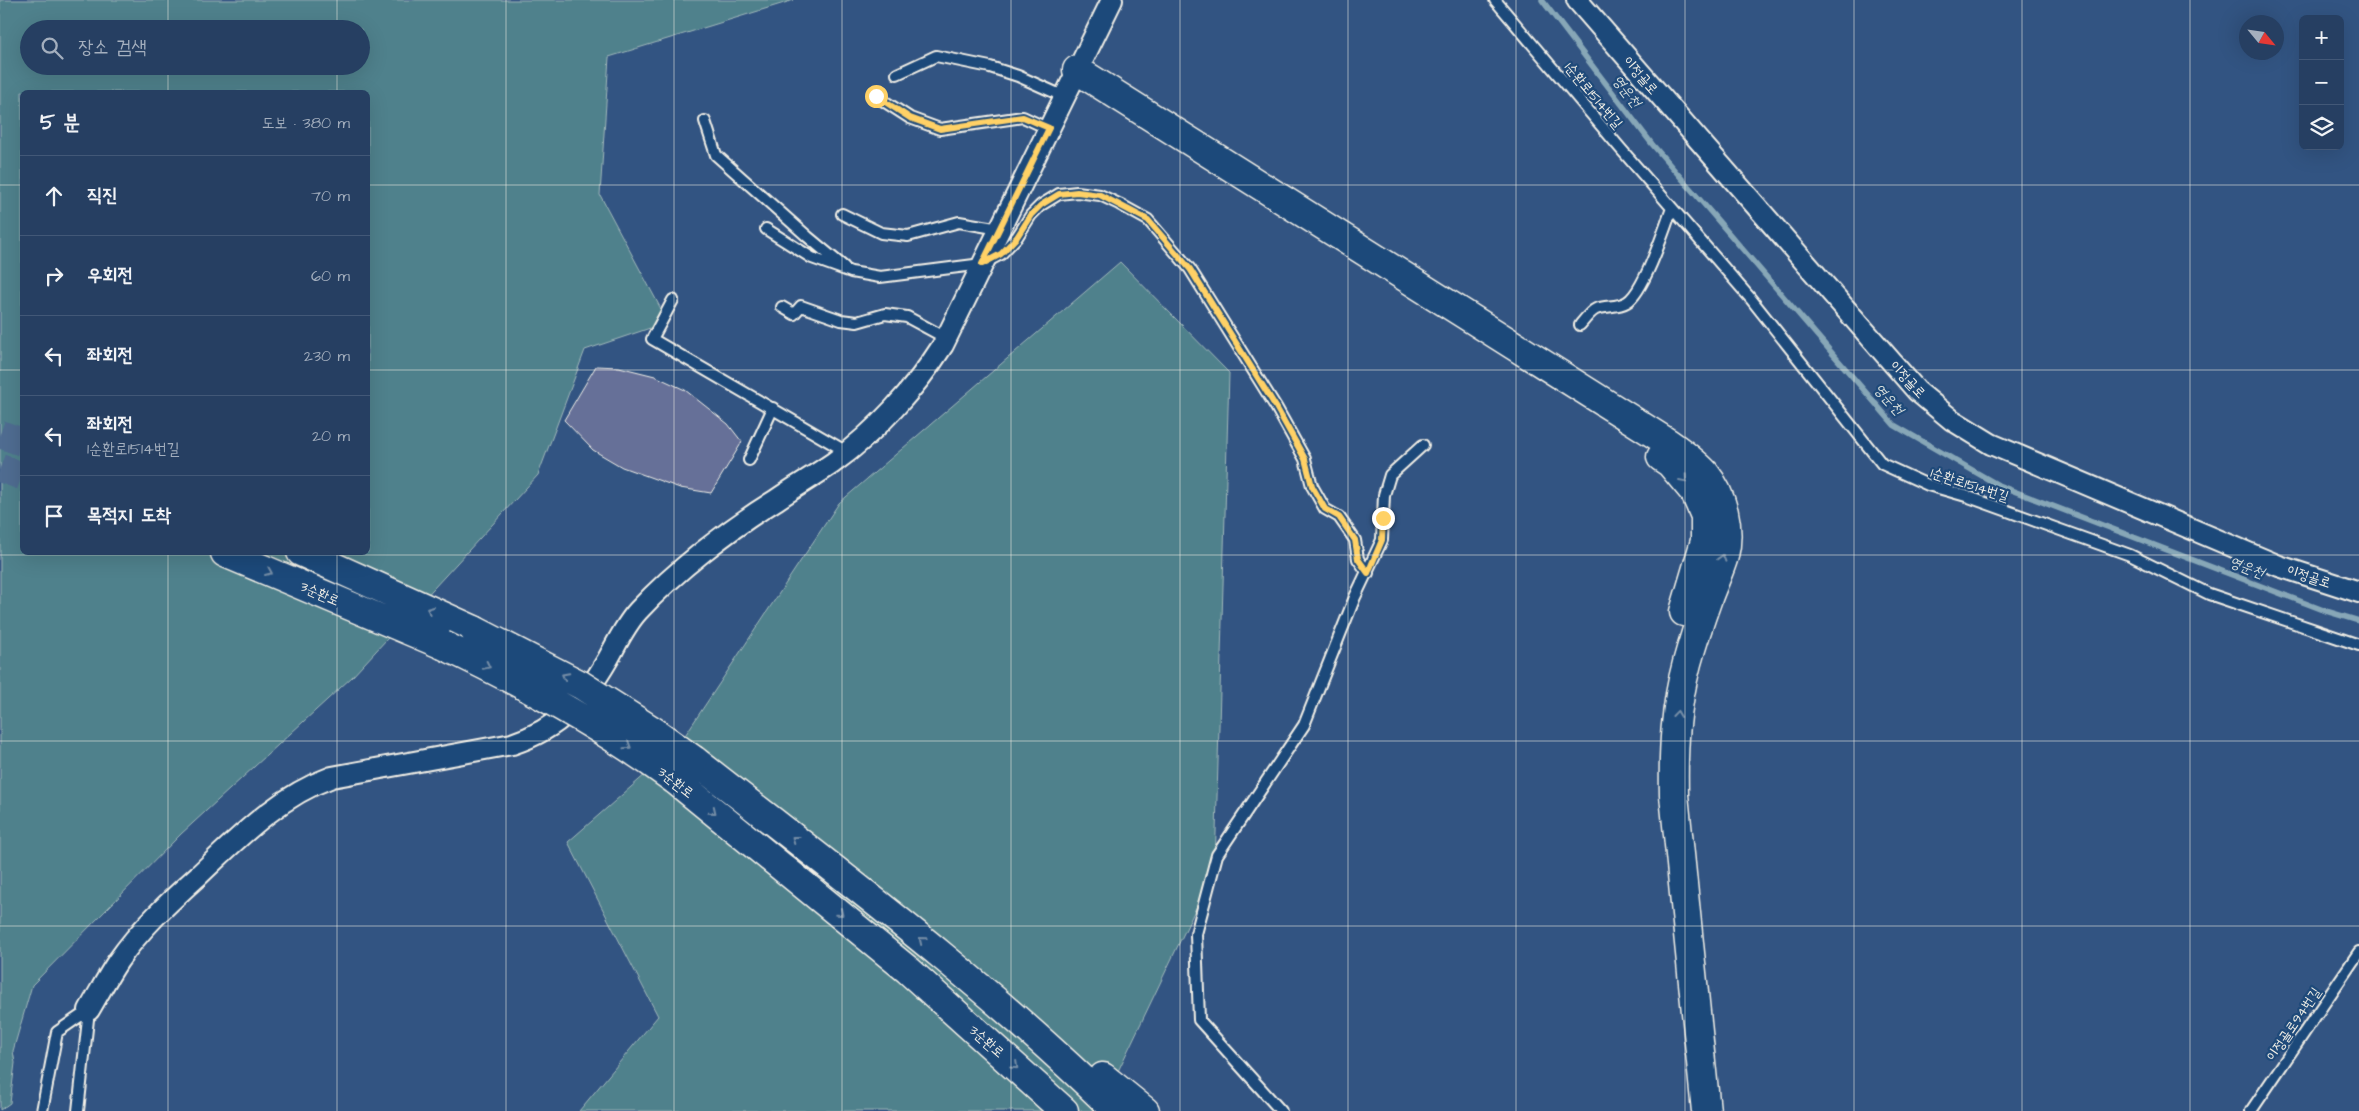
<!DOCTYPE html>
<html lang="ko">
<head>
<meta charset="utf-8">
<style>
  :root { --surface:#263f62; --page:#2e4668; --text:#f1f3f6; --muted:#a4afbe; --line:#425877 }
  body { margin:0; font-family:"Architects Daughter","Poor Story",sans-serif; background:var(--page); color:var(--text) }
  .controls { position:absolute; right:15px; top:15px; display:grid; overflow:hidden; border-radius:8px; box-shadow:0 5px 20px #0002 }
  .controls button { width:45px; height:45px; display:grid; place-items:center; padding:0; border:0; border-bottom:1px solid var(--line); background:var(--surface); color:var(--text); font:25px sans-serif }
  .compass { position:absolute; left:2239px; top:15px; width:45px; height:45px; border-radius:50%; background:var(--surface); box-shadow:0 5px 20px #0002; rotate:119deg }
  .stop { position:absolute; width:15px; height:15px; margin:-11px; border:4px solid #ffd166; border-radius:50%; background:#fff }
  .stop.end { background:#ffd166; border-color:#fff; box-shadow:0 1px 5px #0008 }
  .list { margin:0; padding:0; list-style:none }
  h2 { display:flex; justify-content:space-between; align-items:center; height:65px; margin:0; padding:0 20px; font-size:21px }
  h2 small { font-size:16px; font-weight:400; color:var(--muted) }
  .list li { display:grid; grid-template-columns:32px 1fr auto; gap:15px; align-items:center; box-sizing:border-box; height:80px; padding:0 20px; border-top:1px solid var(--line) }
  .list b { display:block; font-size:19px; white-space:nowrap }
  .list p { margin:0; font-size:16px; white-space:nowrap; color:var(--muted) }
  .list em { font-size:16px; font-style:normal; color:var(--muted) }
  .icon { flex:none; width:28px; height:28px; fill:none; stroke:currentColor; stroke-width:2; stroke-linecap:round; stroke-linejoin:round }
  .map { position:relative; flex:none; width:2359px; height:1111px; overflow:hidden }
  .search { position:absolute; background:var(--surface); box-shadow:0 5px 20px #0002; left:20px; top:20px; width:350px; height:55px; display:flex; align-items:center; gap:12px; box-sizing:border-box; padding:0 18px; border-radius:28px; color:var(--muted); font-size:19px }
  .panel { position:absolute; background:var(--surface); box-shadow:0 5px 20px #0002; left:20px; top:90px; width:350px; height:465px; border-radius:8px }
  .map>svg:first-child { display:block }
  .green { fill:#4f818c; stroke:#a2b9ba; fill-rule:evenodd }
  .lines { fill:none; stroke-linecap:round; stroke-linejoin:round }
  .stream { stroke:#87a7b7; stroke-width:5.5 }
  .building { fill:#667098; stroke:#f4f1e8 }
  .trunk-tunnel { stroke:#4f6c91; stroke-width:28; stroke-dasharray:28 14; stroke-linecap:butt }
  .service-casing { stroke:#f4f1e8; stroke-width:14 }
  .minor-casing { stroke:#f4f1e8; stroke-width:24 }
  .trunk-casing { stroke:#f4f1e8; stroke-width:31 }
  .service { stroke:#1f4a7a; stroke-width:10 }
  .minor { stroke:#1f4a7a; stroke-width:20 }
  .trunk { stroke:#1f4a7a; stroke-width:28 }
  .trunk-bridge-casing { stroke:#f4f1e8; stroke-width:31; stroke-linecap:butt }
  .trunk-bridge { stroke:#1f4a7a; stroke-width:28 }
  .oneway { stroke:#748da6 }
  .route { stroke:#ffd166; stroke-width:6 }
  .grid { fill:none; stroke:#f4f1e8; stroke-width:1; stroke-opacity:0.55 }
  .labels { text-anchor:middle; stroke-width:4.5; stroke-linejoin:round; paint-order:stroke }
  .street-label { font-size:14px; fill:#f4f1e8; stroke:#1f4a7a }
  .water-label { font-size:15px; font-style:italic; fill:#d9dfdc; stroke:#1f4a7a }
</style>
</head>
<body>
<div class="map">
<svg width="2359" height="1111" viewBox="0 0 2359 1111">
  <rect width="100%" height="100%" fill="#325482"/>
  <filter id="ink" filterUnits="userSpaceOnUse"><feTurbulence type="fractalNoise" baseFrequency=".02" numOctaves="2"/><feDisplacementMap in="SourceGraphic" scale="10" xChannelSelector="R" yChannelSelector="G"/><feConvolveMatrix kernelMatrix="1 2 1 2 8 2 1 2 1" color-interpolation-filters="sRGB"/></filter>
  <g filter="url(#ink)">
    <path class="green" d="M 0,0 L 794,0 L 609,57 L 600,195 L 668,322 L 585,350 L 538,475 L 352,677 L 181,834 L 32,985 L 13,1051 L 15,1063 L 10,1103 L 0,1110 ZM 29,29 L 361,29 L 361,66 L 29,66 ZM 22,92 L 368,92 L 368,552 L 22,552 Z
      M 1120,262 L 1229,373 L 1215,868 L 1099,1111 L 579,1111 L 658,1016 L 568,842 L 678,746 L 839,503 Z"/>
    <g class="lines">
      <path class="stream" d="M 1542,0 L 1652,144 L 1894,425 L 1998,485 L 2326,611 L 2359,621"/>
    </g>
    <path class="building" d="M 596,366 L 619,367 L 655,376 L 685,390 L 728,424 L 742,442 L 711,493 L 680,488 L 622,467 L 593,450 L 564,420 Z"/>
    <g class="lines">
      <path class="trunk-tunnel" d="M 0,434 L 22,442
        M 0,468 L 22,476"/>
      <g class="service-casing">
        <path id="service" d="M 1495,0 L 1620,148 L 1751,299 L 1882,464 L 1928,485 L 1966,496 L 2130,555 L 2209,594 L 2359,645
          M 897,74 L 936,56 L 990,67 L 1018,76 L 1065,97
          M 876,96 L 910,118 L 940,129 L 1023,117 L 1049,129
          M 705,121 L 716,155 L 808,237 L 844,267
          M 842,214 L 881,233 L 908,236 L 959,222 L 1000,229
          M 766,229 L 812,258 L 851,272 L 880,277 L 982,264 L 1001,254 L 1017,237 L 1031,215 L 1041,205 L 1059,194 L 1077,192 L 1100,195 L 1119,204 L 1148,220 L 1190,269 L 1276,407 L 1305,459 L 1312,486 L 1325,509 L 1339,517 L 1355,540 L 1358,559 L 1368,573
          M 673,300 L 652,339 L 847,452
          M 782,307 L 794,314 L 801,306 L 841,320 L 857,322 L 885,314 L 907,317 L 946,338
          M 1580,325 C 1584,320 1591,311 1596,309 C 1606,305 1617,308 1627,302 C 1644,292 1665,228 1672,208
          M 749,460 L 773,408
          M 42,1111 L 57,1032 L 89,1010
          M 78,1111 L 89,1010
          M 1281,1111 L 1199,1020 L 1196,934 L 1217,855 L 1304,725 L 1355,597 L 1382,540 L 1384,495 L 1390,475 L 1423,445
          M 2251,1111 L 2359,952"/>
      </g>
      <g class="minor-casing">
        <path id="minor" d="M 1577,0 L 1917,391 L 1952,420 L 1991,444 L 2279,566 L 2359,592
          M 89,1010 C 99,993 108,976 118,961 C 140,929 170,901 199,875 C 239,837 279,796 332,777 L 512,744 C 560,728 583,702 608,659 C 617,643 625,625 638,611 C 675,571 729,529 776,500 C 795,487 814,476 833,463 C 876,432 915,389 943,345 L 1112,0"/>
      </g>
      <g class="trunk-casing">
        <path id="trunk" d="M 1077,70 L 1667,442 C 1680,451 1694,461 1705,473 C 1723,495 1731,528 1724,556 C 1720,570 1713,584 1708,598 C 1700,620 1693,641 1687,663 C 1675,707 1673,750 1674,795 L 1706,1111
          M 1661,457 L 1670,463 L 1695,493 L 1705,516 L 1705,541 L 1684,612
          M 301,552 L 474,630
          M 225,553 L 443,645
          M 694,760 C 837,872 986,983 1116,1111
          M 675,780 L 908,970 L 1064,1111
          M 1103,1077 L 1145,1111"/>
      </g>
      <use href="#service" class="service"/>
      <use href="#minor" class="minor"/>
      <use href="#trunk" class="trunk"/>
      <g class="trunk-bridge-casing">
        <path id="trunk-bridge" d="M 474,630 L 581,685 L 655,732 L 694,760
          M 443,645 C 525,684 602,726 675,780"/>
      </g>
      <use href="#trunk-bridge" class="trunk-bridge"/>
    </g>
    <defs><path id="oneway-chevron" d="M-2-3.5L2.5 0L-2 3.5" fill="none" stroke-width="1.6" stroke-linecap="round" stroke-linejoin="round" transform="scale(1.25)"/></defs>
    <g class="oneway">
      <use href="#oneway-chevron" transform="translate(1684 479) rotate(49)"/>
      <use href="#oneway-chevron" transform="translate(1722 558) rotate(-73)"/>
      <use href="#oneway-chevron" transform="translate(269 572) rotate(23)"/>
      <use href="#oneway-chevron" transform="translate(430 610) rotate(-157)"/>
      <use href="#oneway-chevron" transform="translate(487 666) rotate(26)"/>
      <use href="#oneway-chevron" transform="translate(565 676) rotate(-152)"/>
      <use href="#oneway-chevron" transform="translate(1677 714) rotate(-84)"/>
      <use href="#oneway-chevron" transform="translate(628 746) rotate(33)"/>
      <use href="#oneway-chevron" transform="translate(713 811) rotate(39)"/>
      <use href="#oneway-chevron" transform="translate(795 839) rotate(-142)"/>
      <use href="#oneway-chevron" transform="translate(840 913) rotate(40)"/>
      <use href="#oneway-chevron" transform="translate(922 940) rotate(-141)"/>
      <use href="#oneway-chevron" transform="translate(1015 1066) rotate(43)"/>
    </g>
  </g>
  <g class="lines" filter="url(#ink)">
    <path class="route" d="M 876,96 L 910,118 L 940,129 L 1023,117 L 1049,128 L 982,264 L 1001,254 L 1017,237 L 1031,215 L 1041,205 L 1059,194 L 1077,192 L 1100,195 L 1148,220 L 1190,269 L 1276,407 L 1305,459 L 1312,486 L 1325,509 L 1339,517 L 1355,540 L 1358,559 L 1368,573 L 1382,540 L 1383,518"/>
  </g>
  <path class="grid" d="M 168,0 L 168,29M 337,0 L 337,29M 506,0 L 506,1111M 674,0 L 674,1111M 842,0 L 842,1111M 1011,0 L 1011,1111M 1180,0 L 1180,1111M 1348,0 L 1348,1111M 1516,0 L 1516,1111M 1685,0 L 1685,1111M 1854,0 L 1854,1111M 2022,0 L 2022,1111M 2190,0 L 2190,1111M 168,66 L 168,92M 337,66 L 337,92M 0,185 L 22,185M 368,185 L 2359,185M 0,370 L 22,370M 368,370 L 2359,370M 168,552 L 168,1111M 337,552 L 337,1111M 0,555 L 2359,555M 0,741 L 2359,741M 0,926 L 2359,926"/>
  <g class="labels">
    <g class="street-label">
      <text transform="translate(1641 75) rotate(49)" y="5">이정골로</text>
      <text transform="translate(1594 95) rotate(50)" y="5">1순환로1514번길</text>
      <text transform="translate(1908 379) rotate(47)" y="5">이정골로</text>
      <text transform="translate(1970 484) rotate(18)" y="5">1순환로1514번길</text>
      <text transform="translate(2309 576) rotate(18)" y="5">이정골로</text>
      <text transform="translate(320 593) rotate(23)" y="5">3순환로</text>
      <text transform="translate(676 782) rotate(38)" y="5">3순환로</text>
      <text transform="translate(2293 1024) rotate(-56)" y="5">이정골로94번길</text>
      <text transform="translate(987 1041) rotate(41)" y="5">3순환로</text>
    </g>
    <g class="water-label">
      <text transform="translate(1627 91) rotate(52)" y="5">영운천</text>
      <text transform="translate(1889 399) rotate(48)" y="5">영운천</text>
      <text transform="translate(2247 567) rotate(21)" y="5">영운천</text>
    </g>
  </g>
</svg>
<div class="controls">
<button>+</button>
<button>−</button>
<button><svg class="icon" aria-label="layers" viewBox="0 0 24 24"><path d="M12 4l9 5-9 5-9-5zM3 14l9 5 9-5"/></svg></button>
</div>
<svg class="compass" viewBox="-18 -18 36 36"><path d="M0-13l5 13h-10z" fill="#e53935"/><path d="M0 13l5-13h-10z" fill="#a4afbe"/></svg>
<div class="stop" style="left:876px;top:96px"></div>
<div class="stop end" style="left:1383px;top:518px"></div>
<div class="search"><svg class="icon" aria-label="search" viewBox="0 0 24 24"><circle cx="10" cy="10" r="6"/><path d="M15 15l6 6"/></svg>장소 검색</div>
<section class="panel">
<h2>5 분<small>도보 · 380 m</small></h2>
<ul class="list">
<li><svg class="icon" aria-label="ahead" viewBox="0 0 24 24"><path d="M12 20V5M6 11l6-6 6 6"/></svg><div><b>직진</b></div><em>70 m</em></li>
<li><svg class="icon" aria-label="right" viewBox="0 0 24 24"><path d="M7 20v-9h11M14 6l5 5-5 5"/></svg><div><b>우회전</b></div><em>60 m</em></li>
<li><svg class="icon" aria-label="left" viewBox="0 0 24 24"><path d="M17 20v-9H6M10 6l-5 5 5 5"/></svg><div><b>좌회전</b></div><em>230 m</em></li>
<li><svg class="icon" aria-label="left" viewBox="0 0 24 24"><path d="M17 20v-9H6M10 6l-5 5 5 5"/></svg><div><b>좌회전</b><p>1순환로1514번길</p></div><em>20 m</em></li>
<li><svg class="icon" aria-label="arrive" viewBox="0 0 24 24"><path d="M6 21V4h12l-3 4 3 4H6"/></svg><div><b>목적지 도착</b></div></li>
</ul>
</section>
</div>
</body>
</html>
